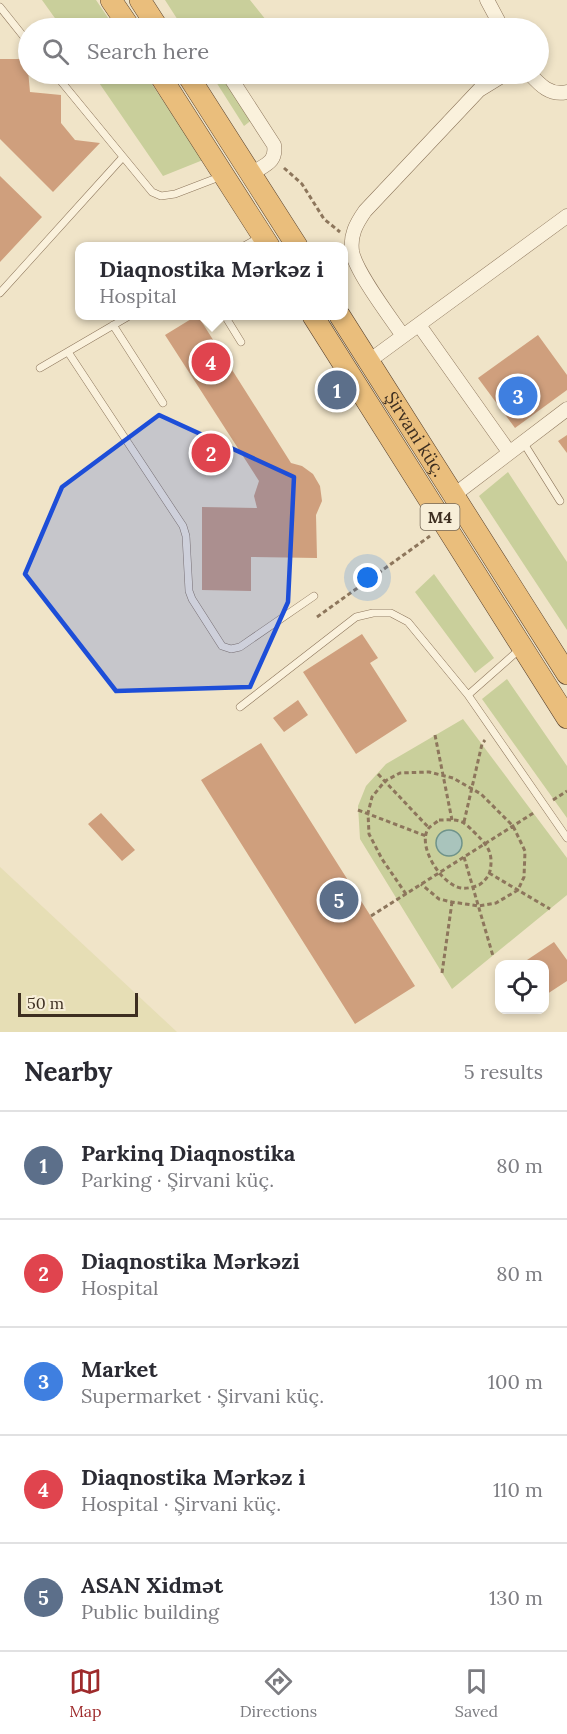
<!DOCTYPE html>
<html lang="en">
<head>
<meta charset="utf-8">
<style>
  :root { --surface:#fff; --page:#f7f7f7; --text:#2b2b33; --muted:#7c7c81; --line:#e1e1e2; --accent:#9e2a2b }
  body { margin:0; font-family:Lora,serif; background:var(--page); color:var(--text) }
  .controls { position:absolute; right:18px; bottom:18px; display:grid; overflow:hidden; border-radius:12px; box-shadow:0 3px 9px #0003 }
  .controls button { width:54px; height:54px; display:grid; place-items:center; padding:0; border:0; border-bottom:2px solid var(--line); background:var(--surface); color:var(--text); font:30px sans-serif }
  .scale { position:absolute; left:18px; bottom:15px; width:120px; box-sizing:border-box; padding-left:6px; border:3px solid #3d2e20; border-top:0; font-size:16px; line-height:21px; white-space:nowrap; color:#3d2e20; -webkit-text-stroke:4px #f7eed8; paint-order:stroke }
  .you { position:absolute; left:368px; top:578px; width:21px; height:21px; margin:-15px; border:4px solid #fff; border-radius:50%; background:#1a73e8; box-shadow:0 0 0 9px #1a73e833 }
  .badge { display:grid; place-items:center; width:39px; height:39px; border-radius:50%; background:var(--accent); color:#fff; font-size:20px; font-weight:700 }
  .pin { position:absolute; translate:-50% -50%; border:3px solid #fff; box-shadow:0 2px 6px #0006 }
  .popup { position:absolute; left:75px; top:242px; width:273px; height:78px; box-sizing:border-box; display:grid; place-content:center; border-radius:12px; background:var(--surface); filter:drop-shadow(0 2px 4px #0005); font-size:20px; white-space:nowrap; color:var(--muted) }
  .popup b { font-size:22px; color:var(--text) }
  .popup::after { content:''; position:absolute; left:50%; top:100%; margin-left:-12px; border:12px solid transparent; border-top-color:var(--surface) }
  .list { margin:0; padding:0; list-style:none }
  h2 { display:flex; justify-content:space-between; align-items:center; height:78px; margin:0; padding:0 24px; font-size:26px }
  h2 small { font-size:20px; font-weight:400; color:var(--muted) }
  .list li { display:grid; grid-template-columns:39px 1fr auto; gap:18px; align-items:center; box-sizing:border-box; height:108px; padding:0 24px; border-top:2px solid var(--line) }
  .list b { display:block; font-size:22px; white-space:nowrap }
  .list p { margin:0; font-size:20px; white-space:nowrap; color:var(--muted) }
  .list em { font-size:20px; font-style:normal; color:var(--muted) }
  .icon { flex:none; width:33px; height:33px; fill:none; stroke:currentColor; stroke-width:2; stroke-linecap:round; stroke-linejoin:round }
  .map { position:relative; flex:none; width:567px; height:1032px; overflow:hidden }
  .search { position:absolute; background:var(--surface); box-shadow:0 3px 9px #0003; left:18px; right:18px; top:18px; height:66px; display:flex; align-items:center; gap:15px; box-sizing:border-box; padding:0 21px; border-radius:33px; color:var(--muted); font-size:22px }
  .sheet { height:618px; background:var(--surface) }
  nav { display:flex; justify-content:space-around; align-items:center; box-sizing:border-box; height:84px; border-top:2px solid var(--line); background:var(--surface); font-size:16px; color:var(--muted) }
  nav a { display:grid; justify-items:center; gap:3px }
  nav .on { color:var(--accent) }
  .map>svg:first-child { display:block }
  .farmland { fill:#e6deb5 }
  .green { fill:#c9cf9b }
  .water { fill:#a9c4bc; stroke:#6f938a; stroke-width:1.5 }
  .building { fill:#cf9f7d }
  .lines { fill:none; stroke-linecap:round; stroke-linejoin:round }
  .service-casing { stroke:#8d765c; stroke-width:8 }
  .minor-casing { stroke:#8d765c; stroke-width:15 }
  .trunk-casing { stroke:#5b4430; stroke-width:22 }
  .path { stroke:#8d765c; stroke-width:3; stroke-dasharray:4.5 3; stroke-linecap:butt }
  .service { stroke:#faf1dc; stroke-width:7 }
  .minor { stroke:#faf1dc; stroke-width:14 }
  .trunk { stroke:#eabe7c; stroke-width:21 }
  .marked { fill:#1d4ed8; fill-opacity:0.2; stroke:#1d4ed8; stroke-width:4.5; stroke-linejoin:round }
  .labels { text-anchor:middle; stroke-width:5; stroke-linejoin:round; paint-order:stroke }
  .shield { fill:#f7eed8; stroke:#756857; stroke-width:1.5 }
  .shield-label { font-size:16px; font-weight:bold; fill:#3d2e20 }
  .street-label { font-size:18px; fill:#3d2e20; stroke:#f7eed8 }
</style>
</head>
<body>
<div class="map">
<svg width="567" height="1032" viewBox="0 0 567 1032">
  <rect width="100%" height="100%" fill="#f0e4c8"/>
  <path class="farmland" d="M 0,867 L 177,1032 L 0,1032 Z"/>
  <path class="green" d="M 42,0 L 96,0 L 115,28 L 62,28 Z
    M 165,0 L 250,0 L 266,20 L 257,28 L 183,28 Z
    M 93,74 L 145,74 L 203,160 L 163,176 Z
    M 211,74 L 225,74 L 253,119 L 244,126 Z
    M 508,472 L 567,562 L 567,630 L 479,496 Z
    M 434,574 L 494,658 L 475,673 L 415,592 Z
    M 507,679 L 567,766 L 567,818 L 482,699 Z
    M 463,719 L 567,858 L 567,895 L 452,989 L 360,839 L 358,806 L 366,786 L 386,764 Z"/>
  <path class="water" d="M436 843a13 13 0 1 1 26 0a13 13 0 1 1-26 0Z"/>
  <path class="building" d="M 0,59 L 27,59 L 30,92 L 61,95 L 61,123 L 75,140 L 100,143 L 53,192 L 0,139 Z
    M 0,176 L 42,217 L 0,262 Z
    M 196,316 L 198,316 L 291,463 L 302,466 L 313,474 L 320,486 L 322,501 L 316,515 L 317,558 L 251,557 L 251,591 L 202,590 L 202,507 L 257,508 L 254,496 L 259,481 L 165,335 Z
    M 538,335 L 567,375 L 567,390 L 515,428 L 478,378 Z
    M 567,435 L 567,453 L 558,441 Z
    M 362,634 L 378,658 L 370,663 L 407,721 L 356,754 L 303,672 Z
    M 298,700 L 308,715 L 284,732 L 273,718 Z
    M 261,743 L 415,986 L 355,1024 L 201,780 Z
    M 101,813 L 135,850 L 122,861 L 88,824 Z
    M 554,942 L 567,960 L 567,981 L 544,996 L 544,964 L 521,964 Z"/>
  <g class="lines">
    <g class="service-casing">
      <path id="service" d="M 0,7 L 28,42
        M 55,74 L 152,192 L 161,196 L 175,194 L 222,176
        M 244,246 L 260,237
        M 0,293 L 123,157
        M 225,316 L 241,342
        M 113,325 L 163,403
        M 68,352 L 183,526 L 186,536 L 189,591 L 192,599 L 222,646 L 231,649 L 240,647 L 314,596
        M 40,368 L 129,316
        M 523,442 L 560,501
        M 520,649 L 468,695 L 567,838
        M 240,707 L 356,617 L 373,613 L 391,613 L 408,622 L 468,695"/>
    </g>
    <g class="minor-casing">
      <path id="minor" d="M 487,0 L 502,28
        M 230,74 L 230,77 L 274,145 C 277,163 264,165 251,174
        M 530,74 C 540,85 550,96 567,92
        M 419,325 L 509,452
        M 403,336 C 390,317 355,271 352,251 C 350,235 356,224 365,211 L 479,90 L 505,74
        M 369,361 L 567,216
        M 454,495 L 567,409"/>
    </g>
    <g class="trunk-casing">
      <g id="trunk">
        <path d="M 111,0 L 130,28"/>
        <path d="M 140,0 L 158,28"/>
        <path d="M 159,74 L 269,246"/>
        <path d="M 187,74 L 297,246"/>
        <path d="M 313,316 L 567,718"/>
        <path id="s1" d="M 340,316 L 567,674"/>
      </g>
    </g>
    <path class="path" d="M 284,168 L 302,184 L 324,219 L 340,232
      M 317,617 L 430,536
      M 435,735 L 452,820
      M 378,774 L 429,828
      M 553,800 L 567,791
      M 358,810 L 426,836
      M 439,820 C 447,820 455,819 462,822 C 466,824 470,828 473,831 C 486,844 494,851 490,871 C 489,876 484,882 479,885 C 474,887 466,889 461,888 C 442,885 417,847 428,829 C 430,826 436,823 439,820 Z
      M 464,822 L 482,744 L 485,740
      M 464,857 L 493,956
      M 489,873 L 550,909
      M 406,894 L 382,859 L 369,834 L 368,813 L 372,797 L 385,781 L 400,773 L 429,772 L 453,778 L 481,794 L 513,826 L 525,851 L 524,877 L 518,890 L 496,903 L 479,906 L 452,902 L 439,899 L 421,884
      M 371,916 L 535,812
      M 442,973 L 452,902"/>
    <use href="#service" class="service"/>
    <use href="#minor" class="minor"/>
    <use href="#trunk" class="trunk"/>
  </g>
  <path class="marked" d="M 159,415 L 294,477 L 288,602 L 250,687 L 116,691 L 25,574 L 62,487 Z"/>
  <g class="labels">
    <rect class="shield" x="420.5" y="504" width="39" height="26" rx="4.5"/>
    <g class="shield-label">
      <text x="440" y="523">M4</text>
    </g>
    <g class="street-label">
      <text dy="6" stroke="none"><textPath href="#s1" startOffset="140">Şirvani küç.</textPath></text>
    </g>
  </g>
</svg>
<div class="controls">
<button><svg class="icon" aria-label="locate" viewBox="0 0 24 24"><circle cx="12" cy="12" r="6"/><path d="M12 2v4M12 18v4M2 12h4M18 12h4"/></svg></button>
</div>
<div class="scale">50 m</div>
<div class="you"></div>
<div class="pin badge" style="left:337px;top:390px;background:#5c6f8a">1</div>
<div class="pin badge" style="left:211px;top:453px;background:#e0444e">2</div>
<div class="pin badge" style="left:518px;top:396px;background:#3f7fe0">3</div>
<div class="pin badge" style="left:211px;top:362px;background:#e0444e">4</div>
<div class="popup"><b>Diaqnostika Mərkəz i</b>Hospital</div>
<div class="pin badge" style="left:339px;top:900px;background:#5c6f8a">5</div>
<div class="search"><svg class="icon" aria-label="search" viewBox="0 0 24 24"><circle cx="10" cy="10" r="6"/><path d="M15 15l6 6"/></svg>Search here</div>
</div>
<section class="sheet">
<h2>Nearby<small>5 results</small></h2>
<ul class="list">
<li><span class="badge" style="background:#5c6f8a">1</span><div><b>Parkinq Diaqnostika</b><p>Parking · Şirvani küç.</p></div><em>80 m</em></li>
<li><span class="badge" style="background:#e0444e">2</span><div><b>Diaqnostika Mərkəzi</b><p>Hospital</p></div><em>80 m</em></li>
<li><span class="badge" style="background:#3f7fe0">3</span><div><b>Market</b><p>Supermarket · Şirvani küç.</p></div><em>100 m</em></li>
<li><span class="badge" style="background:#e0444e">4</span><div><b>Diaqnostika Mərkəz i</b><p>Hospital · Şirvani küç.</p></div><em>110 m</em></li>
<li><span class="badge" style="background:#5c6f8a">5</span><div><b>ASAN Xidmət</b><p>Public building</p></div><em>130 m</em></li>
</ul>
</section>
<nav>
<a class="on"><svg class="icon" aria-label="map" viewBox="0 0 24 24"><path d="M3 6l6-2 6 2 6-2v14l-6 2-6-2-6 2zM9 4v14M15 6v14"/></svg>Map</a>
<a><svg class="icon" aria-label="directions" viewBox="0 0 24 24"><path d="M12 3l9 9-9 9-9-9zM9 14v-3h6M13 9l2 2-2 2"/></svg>Directions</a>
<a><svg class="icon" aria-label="saved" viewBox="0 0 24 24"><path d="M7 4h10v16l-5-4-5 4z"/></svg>Saved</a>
</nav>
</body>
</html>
